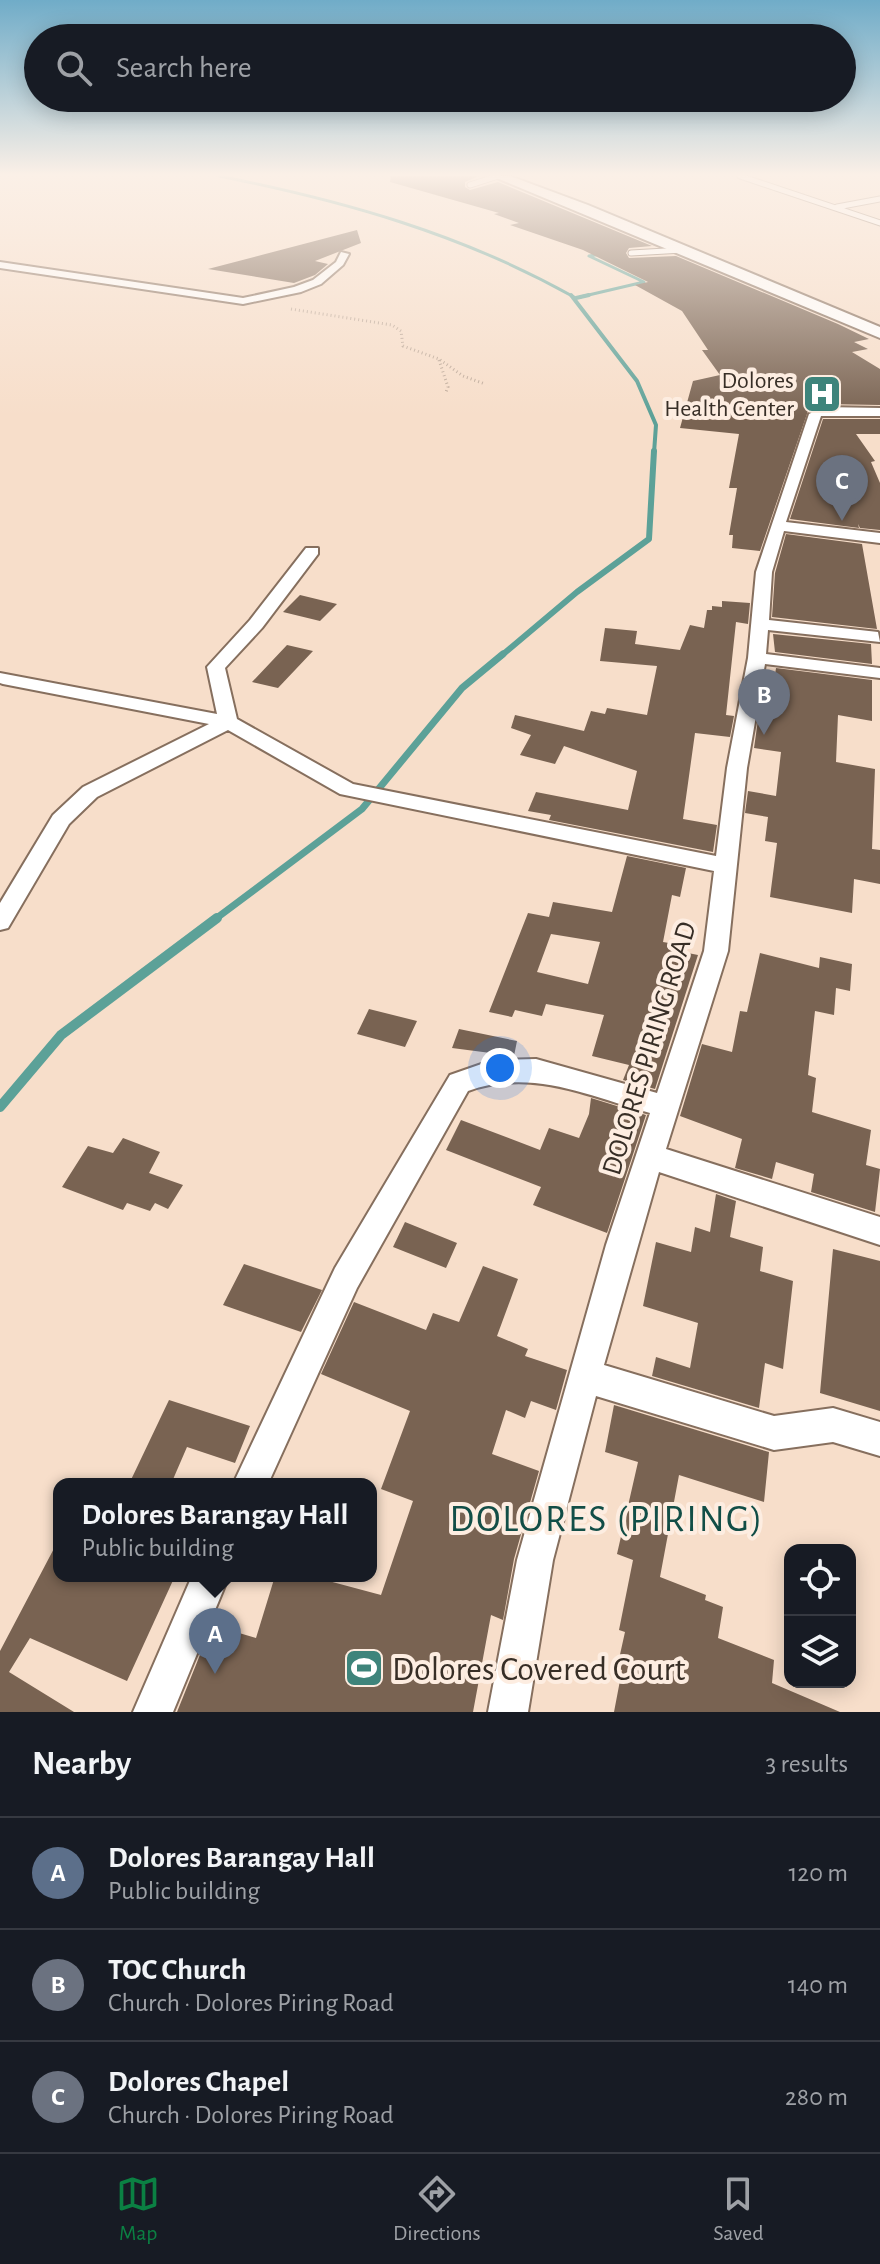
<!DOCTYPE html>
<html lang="en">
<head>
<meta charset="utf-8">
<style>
  :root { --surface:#171b24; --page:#20242c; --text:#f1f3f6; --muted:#9ea1a6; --line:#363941; --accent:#0b8043 }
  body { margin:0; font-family:"Alegreya Sans",sans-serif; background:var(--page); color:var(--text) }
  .controls { position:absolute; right:24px; bottom:24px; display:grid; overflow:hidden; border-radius:16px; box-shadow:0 4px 20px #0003 }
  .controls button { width:72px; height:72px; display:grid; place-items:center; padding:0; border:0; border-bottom:2px solid var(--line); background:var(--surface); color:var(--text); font:40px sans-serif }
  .you { position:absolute; left:500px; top:1068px; width:28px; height:28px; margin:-20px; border:6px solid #fff; border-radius:50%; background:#1a73e8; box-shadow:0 0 0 12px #1a73e833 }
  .badge { display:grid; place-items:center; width:52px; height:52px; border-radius:50%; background:var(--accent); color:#fff; font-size:26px; font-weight:700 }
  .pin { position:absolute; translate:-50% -66px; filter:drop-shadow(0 2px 4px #0008) }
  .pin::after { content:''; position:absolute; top:42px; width:28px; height:24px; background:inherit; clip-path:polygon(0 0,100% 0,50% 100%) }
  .popup { position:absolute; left:53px; top:1478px; width:324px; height:104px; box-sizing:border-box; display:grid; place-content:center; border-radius:16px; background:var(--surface); filter:drop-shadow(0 2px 6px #0005); font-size:26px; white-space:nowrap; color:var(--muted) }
  .popup b { font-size:30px; color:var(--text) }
  .popup::after { content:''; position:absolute; left:50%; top:100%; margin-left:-16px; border:16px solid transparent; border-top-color:var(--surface) }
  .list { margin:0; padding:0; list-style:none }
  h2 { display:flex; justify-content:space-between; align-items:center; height:104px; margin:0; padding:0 32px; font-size:34px }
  h2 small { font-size:26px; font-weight:400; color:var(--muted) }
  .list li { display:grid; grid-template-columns:52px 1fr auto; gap:24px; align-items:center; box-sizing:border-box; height:112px; padding:0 32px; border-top:2px solid var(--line) }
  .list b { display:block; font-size:30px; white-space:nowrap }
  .list p { margin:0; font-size:26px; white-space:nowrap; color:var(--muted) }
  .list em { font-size:26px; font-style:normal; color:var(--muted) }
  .icon { flex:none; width:44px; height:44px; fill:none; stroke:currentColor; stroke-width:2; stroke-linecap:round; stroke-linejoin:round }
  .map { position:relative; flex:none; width:880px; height:1712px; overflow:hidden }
  .search { position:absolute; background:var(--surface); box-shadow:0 4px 20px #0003; left:24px; right:24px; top:24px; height:88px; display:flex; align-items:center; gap:20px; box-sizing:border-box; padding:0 28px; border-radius:44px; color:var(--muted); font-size:30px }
  .sheet { height:440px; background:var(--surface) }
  nav { display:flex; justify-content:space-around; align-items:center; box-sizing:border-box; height:112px; border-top:2px solid var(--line); background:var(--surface); font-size:22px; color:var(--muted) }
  nav a { display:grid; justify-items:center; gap:4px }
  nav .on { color:var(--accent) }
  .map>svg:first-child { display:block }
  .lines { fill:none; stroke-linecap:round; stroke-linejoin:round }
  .stream-far4 { stroke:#5ca198; stroke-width:3 }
  .stream-far3 { stroke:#5ca198; stroke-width:4 }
  .stream-far2 { stroke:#5ca198; stroke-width:6 }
  .stream-far1 { stroke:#5ca198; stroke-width:7 }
  .stream { stroke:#5ca198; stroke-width:10 }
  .building { fill:#796352; fill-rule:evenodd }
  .lane-casing { stroke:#866f5e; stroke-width:7 }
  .street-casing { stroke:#866f5e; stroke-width:4 }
  .secondary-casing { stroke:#866f5e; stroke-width:4 }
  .path { stroke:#bca898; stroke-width:3; stroke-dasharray:1 3; stroke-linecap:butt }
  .lane { stroke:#fff; stroke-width:5 }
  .street { fill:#fff; fill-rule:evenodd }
  .secondary { fill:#fff; fill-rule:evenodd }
  .labels { text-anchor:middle; stroke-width:8; stroke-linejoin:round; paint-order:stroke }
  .far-poi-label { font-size:24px; fill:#372e26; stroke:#fdede1; text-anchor:end }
  .street-label { font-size:28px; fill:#372e26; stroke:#fdede1 }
  .near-poi-label { font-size:34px; fill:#372e26; stroke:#fdede1; text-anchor:start }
  .near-quarter-label { font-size:38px; letter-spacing:2px; fill:#124e47; stroke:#fdede1 }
</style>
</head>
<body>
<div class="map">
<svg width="880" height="1712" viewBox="0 0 880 1712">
  <rect width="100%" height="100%" fill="#f7deca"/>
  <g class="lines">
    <path class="stream-far4" d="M 219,176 C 344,201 462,234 574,297
      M 580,297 L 644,282 L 589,256 L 601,254"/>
    <path class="stream-far3" d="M 571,295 L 637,381 L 656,425 L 654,453
      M 576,298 L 589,295"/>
    <path class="stream-far2" d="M 501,656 L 577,592 L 649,539 L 654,451"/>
    <path class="stream-far1" d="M 214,920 L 362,809 L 462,688 L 503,654"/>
    <path class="stream" d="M 0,1107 L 61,1035 L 217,918"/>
  </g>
  <path class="building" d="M 391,176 L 479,176 L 465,182 L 465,187 L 470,190 L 498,182 L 652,246 L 629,248 L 626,253 L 629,258 L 676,256 L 838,324 L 869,339 L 854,342 L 868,349 L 852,352 L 880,369 L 880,405 L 823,404 L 808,411 L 760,551 L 732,548 L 733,535 L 729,535 L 737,488 L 729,488 L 739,434 L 680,428 L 693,381 L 720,375 L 702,350 L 708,350 L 682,311 L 635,285 L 648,282 L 583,250 L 510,225 L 519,223 L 494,214 L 499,213 L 390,182 Z
    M 357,230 L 361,243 L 315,261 L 328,264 L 315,275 L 294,283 L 208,269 Z
    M 823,419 L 880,419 L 880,434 L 856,434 L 875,461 L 871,462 L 880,483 L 880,530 L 860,528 L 858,524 L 859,528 L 790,519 Z
    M 786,534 L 862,544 L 877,629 L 772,617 L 775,573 Z
    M 300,595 L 337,604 L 320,621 L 283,612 Z
    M 722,601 L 750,603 L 748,624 L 736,622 L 726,715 L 734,716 L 730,737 L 695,733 L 683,819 L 717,825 L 713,852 L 549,820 L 551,815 L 528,811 L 536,792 L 628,810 L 637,771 L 564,746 L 555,764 L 520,755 L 531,735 L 511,728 L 515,715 L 584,731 L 591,711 L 605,714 L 607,708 L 647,715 L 657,666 L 600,661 L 605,628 L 637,631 L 635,644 L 680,650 L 690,625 L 704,628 L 707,610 L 712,610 L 712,606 L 722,607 Z
    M 773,634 L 871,644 L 872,664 L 775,652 Z
    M 287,645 L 313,651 L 278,688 L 252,682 Z
    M 776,668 L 872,680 L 872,721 L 838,715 L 836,762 L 875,769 L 872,849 L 880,850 L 880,884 L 854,879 L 852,913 L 770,897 L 777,843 L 765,841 L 768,817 L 745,813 L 748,791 L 776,796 L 781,752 L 754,748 L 758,720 L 768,721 Z
    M 627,856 L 686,868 L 680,897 L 672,895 L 663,942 L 669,943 L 668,949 L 698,955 L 655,1089 L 623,1080 L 629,1065 L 592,1056 L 604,1015 L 546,1004 L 542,1016 L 515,1010 L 512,1017 L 489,1012 L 528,913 L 549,917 L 553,902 L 612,912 ZM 551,934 L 600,942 L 588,984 L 537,972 Z
    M 760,953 L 819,968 L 820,957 L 852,964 L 850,991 L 836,988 L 834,1015 L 815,1011 L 808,1075 L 816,1078 L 812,1112 L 871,1130 L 866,1165 L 880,1169 L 875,1212 L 811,1192 L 814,1174 L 776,1162 L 772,1179 L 735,1168 L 742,1139 L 680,1116 L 702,1044 L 732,1052 L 740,1011 L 747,1012 Z
    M 369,1009 L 417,1021 L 405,1047 L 357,1034 Z
    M 459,1029 L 517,1041 L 514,1056 L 452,1048 Z
    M 591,1098 L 646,1115 L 607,1233 L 533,1205 L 541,1187 L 446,1150 L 461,1120 L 540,1150 L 549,1128 L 579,1138 L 589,1114 Z
    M 123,1138 L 160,1152 L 149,1173 L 183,1185 L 168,1209 L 155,1203 L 150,1211 L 127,1203 L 123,1210 L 62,1187 L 88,1146 L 113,1153 Z
    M 716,1194 L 736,1201 L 730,1237 L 763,1247 L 760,1271 L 793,1281 L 783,1369 L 765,1363 L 759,1408 L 652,1376 L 656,1357 L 690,1368 L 698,1323 L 643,1306 L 656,1242 L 691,1252 L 695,1227 L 710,1232 Z
    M 405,1222 L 457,1243 L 446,1268 L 393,1247 Z
    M 833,1249 L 880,1261 L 880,1411 L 820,1393 Z
    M 244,1264 L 322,1290 L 301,1332 L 223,1305 Z
    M 483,1266 L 518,1279 L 497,1336 L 528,1349 L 525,1356 L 567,1370 L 556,1410 L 531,1401 L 525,1418 L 506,1410 L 492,1454 L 539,1471 L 514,1559 L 503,1620 L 491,1615 L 473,1712 L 177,1712 L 212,1625 L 256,1638 L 275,1576 L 310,1576 L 381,1595 L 413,1501 L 381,1489 L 410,1411 L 321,1374 L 354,1302 L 426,1330 L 433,1313 L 459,1322 Z
    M 169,1400 L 250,1426 L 235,1463 L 187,1447 L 171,1484 L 129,1484 Z
    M 614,1405 L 769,1452 L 764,1502 L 679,1475 L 660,1577 L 706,1595 L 705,1600 L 723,1607 L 718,1638 L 774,1660 L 772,1683 L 840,1712 L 614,1712 L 622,1670 L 617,1668 L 625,1632 L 619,1630 L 633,1560 L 617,1554 L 638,1462 L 605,1452 Z
    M 59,1539 L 59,1576 L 175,1576 L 127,1681 L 30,1638 L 9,1672 L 74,1712 L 0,1712 L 0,1651 Z"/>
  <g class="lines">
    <g class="lane-casing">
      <path id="lane" d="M 740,176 L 880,223
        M 470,185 L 498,176
        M 837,207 L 880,199
        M 631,253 L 683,250"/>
    </g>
    <g class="street-casing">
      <path id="street" d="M 341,252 L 349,254 L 343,265 L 321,284 L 301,292 L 243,304 L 0,268 L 0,262 L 243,298 L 294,287 L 313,280 L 336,262 Z
        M 823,407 L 880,408 L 880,416 L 821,416 L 786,522 L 880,533 L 880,543 L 784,531 L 772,572 L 769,620 L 878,632 L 880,642 L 768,630 L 766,654 L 880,668 L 880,678 L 765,664 L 747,768 L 728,951 L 666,1149 L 880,1217 L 880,1245 L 659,1172 L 604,1365 L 774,1416 L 833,1408 L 880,1422 L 880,1456 L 833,1442 L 774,1450 L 596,1396 L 553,1560 L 528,1712 L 488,1712 L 517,1560 L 606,1245 L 650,1113 C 588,1096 532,1068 468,1091 L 357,1288 L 268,1484 L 233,1484 L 335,1268 L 450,1075 L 493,1060 L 536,1059 L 657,1093 L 704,951 L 714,871 L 340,794 L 228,730 L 97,797 L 69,824 L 8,928 L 0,930 L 0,903 L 53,815 L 83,787 L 209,724 L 3,684 L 0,683 L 0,673 L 217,714 L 207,667 L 250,620 L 306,548 L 318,548 L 318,554 L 262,628 L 225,668 L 237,719 L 353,784 L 716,856 L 727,768 L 748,658 L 756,572 L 809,414 Z
        M 192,1576 L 229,1576 L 173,1712 L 133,1712 Z"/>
    </g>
    <g class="secondary-casing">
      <path id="secondary" d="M 492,176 L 510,176 L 588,205 L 880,327 L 880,338 Z"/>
    </g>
    <path class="path" d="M 291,309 L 392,325 L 401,331 L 403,346 L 439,359 L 463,376 L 485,384
      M 439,360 L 448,387 L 446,392"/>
    <use href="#lane" class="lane"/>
    <use href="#street" class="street"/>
    <use href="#secondary" class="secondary"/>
  </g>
  <linearGradient id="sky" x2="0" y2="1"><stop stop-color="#70acc8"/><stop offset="0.42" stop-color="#fbf0e7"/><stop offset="1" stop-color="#fbf0e7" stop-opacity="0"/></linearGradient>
  <rect width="880" height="416" fill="url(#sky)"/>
  <defs>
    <g id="hospital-square" transform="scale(2)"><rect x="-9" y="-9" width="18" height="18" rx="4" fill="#3e847b" stroke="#fdede1"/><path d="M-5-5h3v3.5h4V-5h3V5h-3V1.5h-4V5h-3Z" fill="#fff"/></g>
    <g id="stadium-square" transform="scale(2)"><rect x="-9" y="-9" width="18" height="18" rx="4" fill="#3e847b" stroke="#fdede1"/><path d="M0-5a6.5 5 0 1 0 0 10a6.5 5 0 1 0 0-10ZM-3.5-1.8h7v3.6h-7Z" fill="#fff"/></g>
  </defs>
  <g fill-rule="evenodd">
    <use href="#hospital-square" x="822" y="394"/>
    <use href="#stadium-square" x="364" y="1668"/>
  </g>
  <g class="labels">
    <g class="far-poi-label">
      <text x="794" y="388">Dolores<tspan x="794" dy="28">Health Center</tspan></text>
    </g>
    <g class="street-label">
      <text transform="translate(648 1048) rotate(-73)" y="10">DOLORES PIRING ROAD</text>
    </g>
    <g class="near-poi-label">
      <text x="392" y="1680">Dolores Covered Court</text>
    </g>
    <g class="near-quarter-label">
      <text x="607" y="1531">DOLORES (PIRING)</text>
    </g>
  </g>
</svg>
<div class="controls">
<button><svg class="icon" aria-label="locate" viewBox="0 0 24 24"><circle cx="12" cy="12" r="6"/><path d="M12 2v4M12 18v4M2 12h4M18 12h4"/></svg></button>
<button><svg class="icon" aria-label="layers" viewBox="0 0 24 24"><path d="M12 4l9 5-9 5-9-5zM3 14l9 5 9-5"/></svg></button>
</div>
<div class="you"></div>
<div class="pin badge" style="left:215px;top:1674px;background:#5c6f8a">A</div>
<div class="popup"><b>Dolores Barangay Hall</b>Public building</div>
<div class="pin badge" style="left:764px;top:735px;background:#6b7280">B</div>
<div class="pin badge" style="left:842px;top:521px;background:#6b7280">C</div>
<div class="search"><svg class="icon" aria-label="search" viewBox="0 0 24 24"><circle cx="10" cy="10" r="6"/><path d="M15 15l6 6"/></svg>Search here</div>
</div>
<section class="sheet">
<h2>Nearby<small>3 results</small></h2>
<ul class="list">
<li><span class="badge" style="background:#5c6f8a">A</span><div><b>Dolores Barangay Hall</b><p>Public building</p></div><em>120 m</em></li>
<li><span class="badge" style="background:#6b7280">B</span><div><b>TOC Church</b><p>Church · Dolores Piring Road</p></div><em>140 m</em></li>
<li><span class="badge" style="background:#6b7280">C</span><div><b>Dolores Chapel</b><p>Church · Dolores Piring Road</p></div><em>280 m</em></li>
</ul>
</section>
<nav>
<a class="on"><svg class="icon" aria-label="map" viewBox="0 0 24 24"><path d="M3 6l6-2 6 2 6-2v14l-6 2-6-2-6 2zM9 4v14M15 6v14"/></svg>Map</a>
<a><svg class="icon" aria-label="directions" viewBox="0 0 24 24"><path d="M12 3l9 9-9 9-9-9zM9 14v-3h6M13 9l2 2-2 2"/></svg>Directions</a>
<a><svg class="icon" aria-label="saved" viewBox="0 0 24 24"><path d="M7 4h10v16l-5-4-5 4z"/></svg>Saved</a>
</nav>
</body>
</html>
